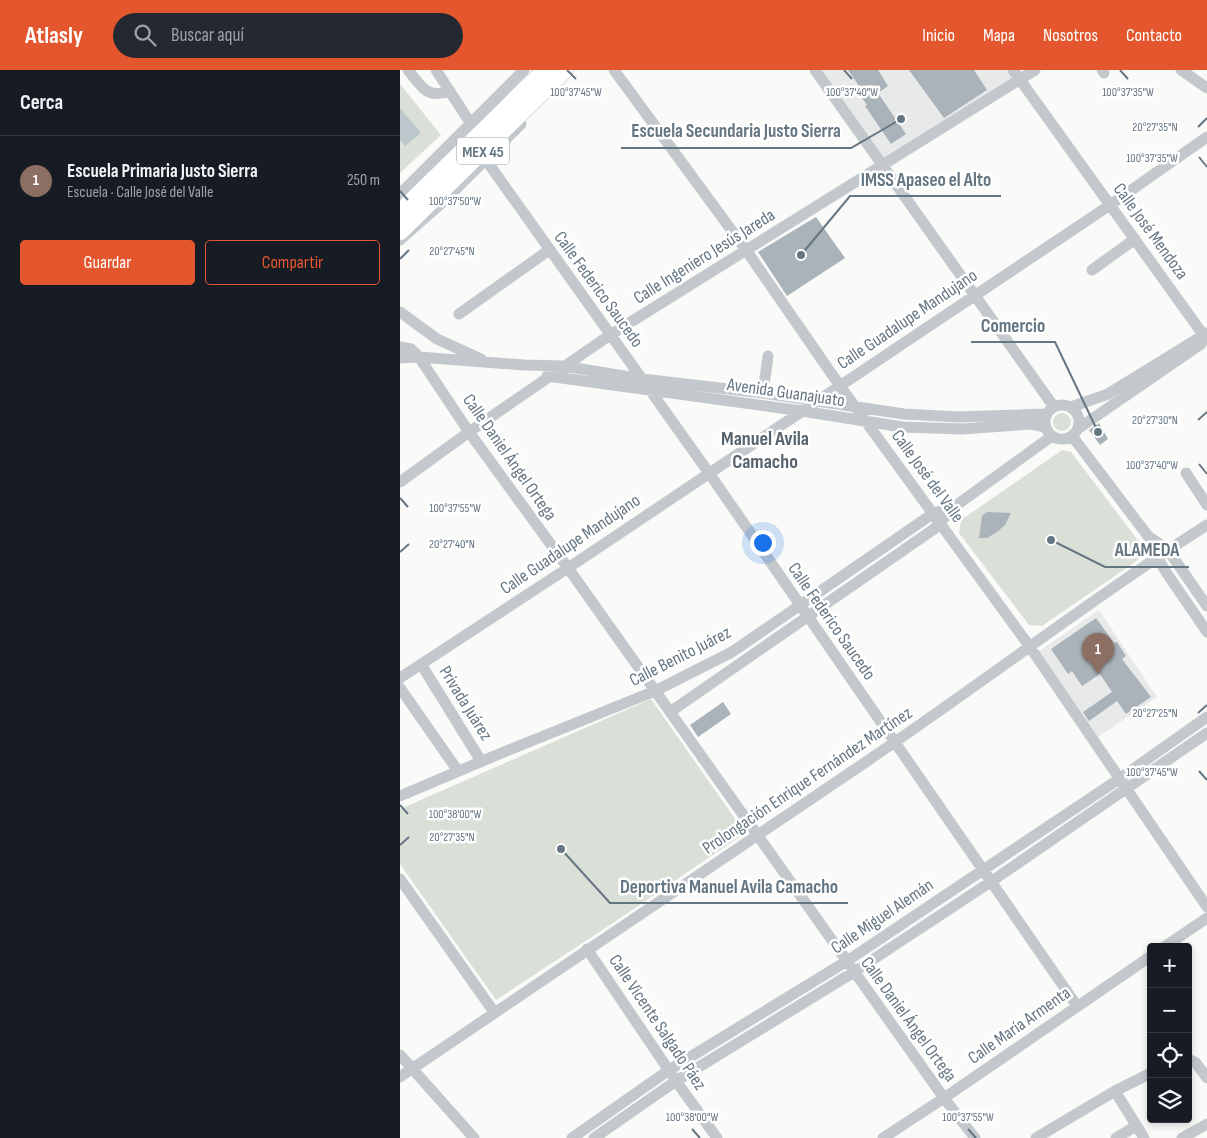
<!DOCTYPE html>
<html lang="es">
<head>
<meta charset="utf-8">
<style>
  :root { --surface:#171b24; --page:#242831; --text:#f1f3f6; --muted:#9ea1a6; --line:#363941; --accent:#e4572e }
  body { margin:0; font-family:"Sofia Sans Condensed",sans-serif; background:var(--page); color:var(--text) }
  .controls { position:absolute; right:15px; bottom:15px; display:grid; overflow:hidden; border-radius:5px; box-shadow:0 2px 8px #0003 }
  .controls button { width:45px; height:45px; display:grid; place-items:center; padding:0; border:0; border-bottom:1px solid var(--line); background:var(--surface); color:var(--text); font:25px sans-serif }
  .you { position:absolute; left:362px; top:472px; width:18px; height:18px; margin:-12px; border:4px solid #fff; border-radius:50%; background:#1a73e8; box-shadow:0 0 0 8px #1a73e833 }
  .badge { display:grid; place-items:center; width:32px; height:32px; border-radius:50%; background:var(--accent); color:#fff; font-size:16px; font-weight:700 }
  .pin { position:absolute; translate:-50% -41px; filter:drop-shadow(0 1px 2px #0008) }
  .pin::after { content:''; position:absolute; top:26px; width:18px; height:15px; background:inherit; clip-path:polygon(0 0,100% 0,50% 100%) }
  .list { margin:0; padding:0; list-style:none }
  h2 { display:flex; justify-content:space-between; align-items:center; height:65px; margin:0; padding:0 20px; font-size:21px }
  h2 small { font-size:16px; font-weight:400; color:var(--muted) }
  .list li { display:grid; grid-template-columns:32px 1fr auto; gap:15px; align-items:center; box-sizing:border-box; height:90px; padding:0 20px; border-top:1px solid var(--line) }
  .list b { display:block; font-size:19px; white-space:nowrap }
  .list p { margin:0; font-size:16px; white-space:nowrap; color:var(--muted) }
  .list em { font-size:16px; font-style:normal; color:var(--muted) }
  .actions { display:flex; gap:10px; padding:15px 20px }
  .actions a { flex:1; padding:11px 0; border:1px solid var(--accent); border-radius:5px; text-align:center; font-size:18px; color:var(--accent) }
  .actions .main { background:var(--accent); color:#fff }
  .icon { flex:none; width:28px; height:28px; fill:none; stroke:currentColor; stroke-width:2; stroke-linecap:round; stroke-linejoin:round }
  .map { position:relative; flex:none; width:807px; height:1068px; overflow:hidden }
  header { display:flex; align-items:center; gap:30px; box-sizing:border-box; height:70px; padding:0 25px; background:var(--accent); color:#fff }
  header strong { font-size:24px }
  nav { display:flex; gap:28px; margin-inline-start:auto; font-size:18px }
  .search { width:350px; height:45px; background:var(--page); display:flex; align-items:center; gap:12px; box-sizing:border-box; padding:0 18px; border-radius:28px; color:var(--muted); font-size:19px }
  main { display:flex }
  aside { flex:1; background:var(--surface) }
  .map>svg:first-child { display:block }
  .built { fill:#e8e9e9 }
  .green { fill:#dadfd7 }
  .water { fill:#bbc7cb }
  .building { fill:#aab3b9 }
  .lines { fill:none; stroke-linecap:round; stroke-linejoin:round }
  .highway-casing { stroke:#b4b9bd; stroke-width:19 }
  .minor { stroke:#c3c8cc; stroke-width:11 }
  .highway { stroke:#fff; stroke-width:18 }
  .ticks { fill:none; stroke:#657683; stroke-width:2 }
  .labels { text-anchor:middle; stroke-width:5; stroke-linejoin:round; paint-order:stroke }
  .shield { fill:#fff; stroke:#939fa8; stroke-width:1 }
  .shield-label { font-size:16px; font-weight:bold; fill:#657683 }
  .street-label { font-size:18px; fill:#657683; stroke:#fff }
  .quarter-label { font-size:20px; font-weight:bold; fill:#57646e; stroke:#fff }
  .ticks-label { font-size:12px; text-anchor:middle; fill:#657683; stroke:#fff; stroke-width:5; stroke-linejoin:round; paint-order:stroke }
  .leader { fill:none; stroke:#657683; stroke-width:2 }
  .callout-dot { fill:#657683; stroke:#fff; stroke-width:2 }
  .callout-label { font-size:19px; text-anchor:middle; font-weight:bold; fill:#657683; stroke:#fff; stroke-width:5; stroke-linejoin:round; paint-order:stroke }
</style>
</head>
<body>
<header>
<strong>Atlasly</strong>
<div class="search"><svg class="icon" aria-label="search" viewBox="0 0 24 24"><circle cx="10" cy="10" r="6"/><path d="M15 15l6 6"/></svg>Buscar aquí</div>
<nav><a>Inicio</a><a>Mapa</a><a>Nosotros</a><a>Contacto</a></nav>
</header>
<main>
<aside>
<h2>Cerca<small></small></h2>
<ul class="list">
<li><span class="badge" style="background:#8d6e63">1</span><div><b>Escuela Primaria Justo Sierra</b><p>Escuela · Calle José del Valle</p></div><em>250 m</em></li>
</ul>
<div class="actions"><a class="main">Guardar</a><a>Compartir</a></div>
</aside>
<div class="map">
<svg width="807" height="1068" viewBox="0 0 807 1068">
  <rect width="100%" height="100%" fill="#fafaf8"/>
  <path class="built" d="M 420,0 L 606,0 L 612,8 L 484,90 Z
    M 699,540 L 757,627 L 698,667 L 639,581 Z"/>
  <path class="green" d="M 0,14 L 41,65 L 0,103 Z
    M653 352a9 9 0 1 1 18 0a9 9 0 1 1-18 0Z
    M 662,380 L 671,382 L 743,477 L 738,490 L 642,556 L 629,555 L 559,463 L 561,450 Z
    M 251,629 L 345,763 L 213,853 L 96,930 L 0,794 L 0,739 Z"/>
  <path class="water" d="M 0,38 L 21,63 L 5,76 L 0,70 Z"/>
  <path class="building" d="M 448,0 L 478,0 L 488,16 L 478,23 L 506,64 L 491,74 L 465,36 L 467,35 L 455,18 L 459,16 Z
    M 509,0 L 574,0 L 587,20 L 544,48 Z
    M 416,147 L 445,188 L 387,226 L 358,182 Z
    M 699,353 L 708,369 L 700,375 L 689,360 Z
    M 587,442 L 611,443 L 605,455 L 597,462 L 587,468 L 579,468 L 582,446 Z
    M 696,548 L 714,573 L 717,572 L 726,586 L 722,589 L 751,627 L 726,644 L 717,631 L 689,651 L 683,642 L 712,622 L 700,604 L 682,616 L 672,601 L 668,604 L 651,579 Z
    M 323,632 L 331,644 L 298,667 L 290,655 Z"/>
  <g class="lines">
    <g class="highway-casing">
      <path id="highway" d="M 0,143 L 146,0
        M 0,161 L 164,0"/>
    </g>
    <path class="minor" d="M 8,0 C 22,17 26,29 50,21
      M 36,0 L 71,54
      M 214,0 L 346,180 L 440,316 L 630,577 L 807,837
      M 415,0 L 654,337
      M 613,0 L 807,270
      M 702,0 L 704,3
      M 781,0 L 807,18
      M 86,90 L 309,403 L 677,936
      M 0,124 L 124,0
      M 0,170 L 43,132 L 121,54
      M 692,200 L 735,169
      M 0,242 L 37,269 L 81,289
      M 59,244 L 149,180
      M 0,277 L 11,279 L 19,287 L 69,362 L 168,498 L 544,1028 L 575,1068
      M 0,288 L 19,287 L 124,295 L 163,296 L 242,309 L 363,323 L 504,344 L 558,347 L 647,344
      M 147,306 L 402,341 L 502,357 L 562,359 L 631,354 L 645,357
      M 363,323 L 368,286
      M645 352a17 17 0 1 1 34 0a17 17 0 1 1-34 0Z
      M 671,337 L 708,324 L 807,263
      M 679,358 L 801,274
      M 672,366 L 748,466 L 757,487 L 766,502 L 807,562
      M 786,403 L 807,435
      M 0,412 L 69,362 L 210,265 L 635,0
      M 748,466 L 768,480 L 807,536
      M 21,594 L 81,691
      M 0,608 L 168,498 L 710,135 L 807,67
      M 0,618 L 58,701
      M 270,642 L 534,459 L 554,437 L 652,366
      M 0,726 L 99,684 L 255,621 L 332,582 L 525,449 L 534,443 L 554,437
      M 0,809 L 94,942
      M 764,877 L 807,848
      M 187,879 L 276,1011 L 317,1068
      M 0,985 L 74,1068
      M 788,989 L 796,993 L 807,1008
      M 0,1007 C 164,895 329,786 492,674 C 598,601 699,524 807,455
      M 715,1021 L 744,1068
      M 172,1068 L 269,1000 L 447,891 L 719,709 L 807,647
      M 194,1068 L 276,1011 L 454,902 L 592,811 L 807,663
      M 483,1068 L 544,1028 L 751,886
      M 636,1068 L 715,1021 L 751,1003
      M 716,1068 L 736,1056
      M 782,1068 L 807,1054"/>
    <use href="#highway" class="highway"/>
  </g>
  <path class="ticks" d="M 167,0 L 176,9M 444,0 L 452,9M 720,0 L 728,9M 798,57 L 807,48M 799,87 L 807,97M 0,121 L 8,130M 0,189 L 9,180M 798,350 L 807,342M 799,394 L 807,404M 0,428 L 8,437M 0,482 L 9,474M 798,643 L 807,635M 799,701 L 807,710M 0,735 L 8,744M 0,775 L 9,767M 292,1059 L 300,1068M 568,1059 L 576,1068"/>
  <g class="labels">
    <rect class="shield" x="57" y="67.5" width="52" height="27" rx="4"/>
    <g class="shield-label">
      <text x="83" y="87">MEX 45</text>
    </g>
    <g class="street-label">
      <text transform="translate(751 161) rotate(54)" y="6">Calle José Mendoza</text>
      <text transform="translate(304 186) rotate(-32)" y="6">Calle Ingeniero Jesús Jareda</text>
      <text transform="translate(199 219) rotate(54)" y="6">Calle Federico Saucedo</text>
      <text transform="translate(507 249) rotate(-34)" y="6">Calle Guadalupe Mandujano</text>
      <text transform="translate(386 322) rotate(8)" y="6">Avenida Guanajuato</text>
      <text transform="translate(110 387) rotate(55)" y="6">Calle Daniel Ángel Ortega</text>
      <text transform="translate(528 406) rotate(54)" y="6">Calle José del Valle</text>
      <text transform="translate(170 474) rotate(-34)" y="6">Calle Guadalupe Mandujano</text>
      <text transform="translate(432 551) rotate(55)" y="6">Calle Federico Saucedo</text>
      <text transform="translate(280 586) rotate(-27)" y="6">Calle Benito Juárez</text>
      <text transform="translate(66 633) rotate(58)" y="6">Privada Juárez</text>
      <text transform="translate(407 710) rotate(-34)" y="6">Prolongación Enrique Fernández Martínez</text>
      <text transform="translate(482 846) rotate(-34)" y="6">Calle Miguel Alemán</text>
      <text transform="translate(509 949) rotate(54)" y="6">Calle Daniel Ángel Ortega</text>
      <text transform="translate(258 952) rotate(56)" y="6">Calle Vicente Salgado Páez</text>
      <text transform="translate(619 955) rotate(-35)" y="6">Calle María Armenta</text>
    </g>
    <g class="quarter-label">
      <text x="365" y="375">Manuel Avila<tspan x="365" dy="23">Camacho</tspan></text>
    </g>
  </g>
  <g class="ticks-label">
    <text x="452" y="26">100°37'40"W</text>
    <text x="728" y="26">100°37'35"W</text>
    <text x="176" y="26">100°37'45"W</text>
    <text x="755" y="61">20°27'35"N</text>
    <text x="752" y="92">100°37'35"W</text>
    <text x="55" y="135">100°37'50"W</text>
    <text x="52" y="185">20°27'45"N</text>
    <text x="755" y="354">20°27'30"N</text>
    <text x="752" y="399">100°37'40"W</text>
    <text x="55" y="442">100°37'55"W</text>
    <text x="52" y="478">20°27'40"N</text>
    <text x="755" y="647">20°27'25"N</text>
    <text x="752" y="706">100°37'45"W</text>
    <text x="55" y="748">100°38'00"W</text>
    <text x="52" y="771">20°27'35"N</text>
    <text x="292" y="1051">100°38'00"W</text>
    <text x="568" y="1051">100°37'55"W</text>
  </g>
  <path class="leader" d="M501 49L451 78H221M401 185L450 126H601M698 362L655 272H571M651 470L705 497H789M161 779L210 833H448"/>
  <g class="callout-dot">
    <circle cx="501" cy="49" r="5"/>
    <circle cx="401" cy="185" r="5"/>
    <circle cx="698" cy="362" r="5"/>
    <circle cx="651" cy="470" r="5"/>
    <circle cx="161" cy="779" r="5"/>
  </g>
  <g class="callout-label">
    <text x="336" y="67">Escuela Secundaria Justo Sierra</text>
    <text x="526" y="116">IMSS Apaseo el Alto</text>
    <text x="613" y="262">Comercio</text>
    <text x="747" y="486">ALAMEDA</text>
    <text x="329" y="823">Deportiva Manuel Avila Camacho</text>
  </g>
</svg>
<div class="controls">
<button>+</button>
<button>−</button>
<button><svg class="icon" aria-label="locate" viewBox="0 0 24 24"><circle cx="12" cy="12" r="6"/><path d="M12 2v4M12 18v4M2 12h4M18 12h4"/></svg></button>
<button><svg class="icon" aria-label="layers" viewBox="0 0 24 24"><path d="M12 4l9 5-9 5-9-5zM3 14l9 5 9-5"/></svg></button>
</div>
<div class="you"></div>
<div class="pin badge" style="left:698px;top:604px;background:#8d6e63">1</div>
</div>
</main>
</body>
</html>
